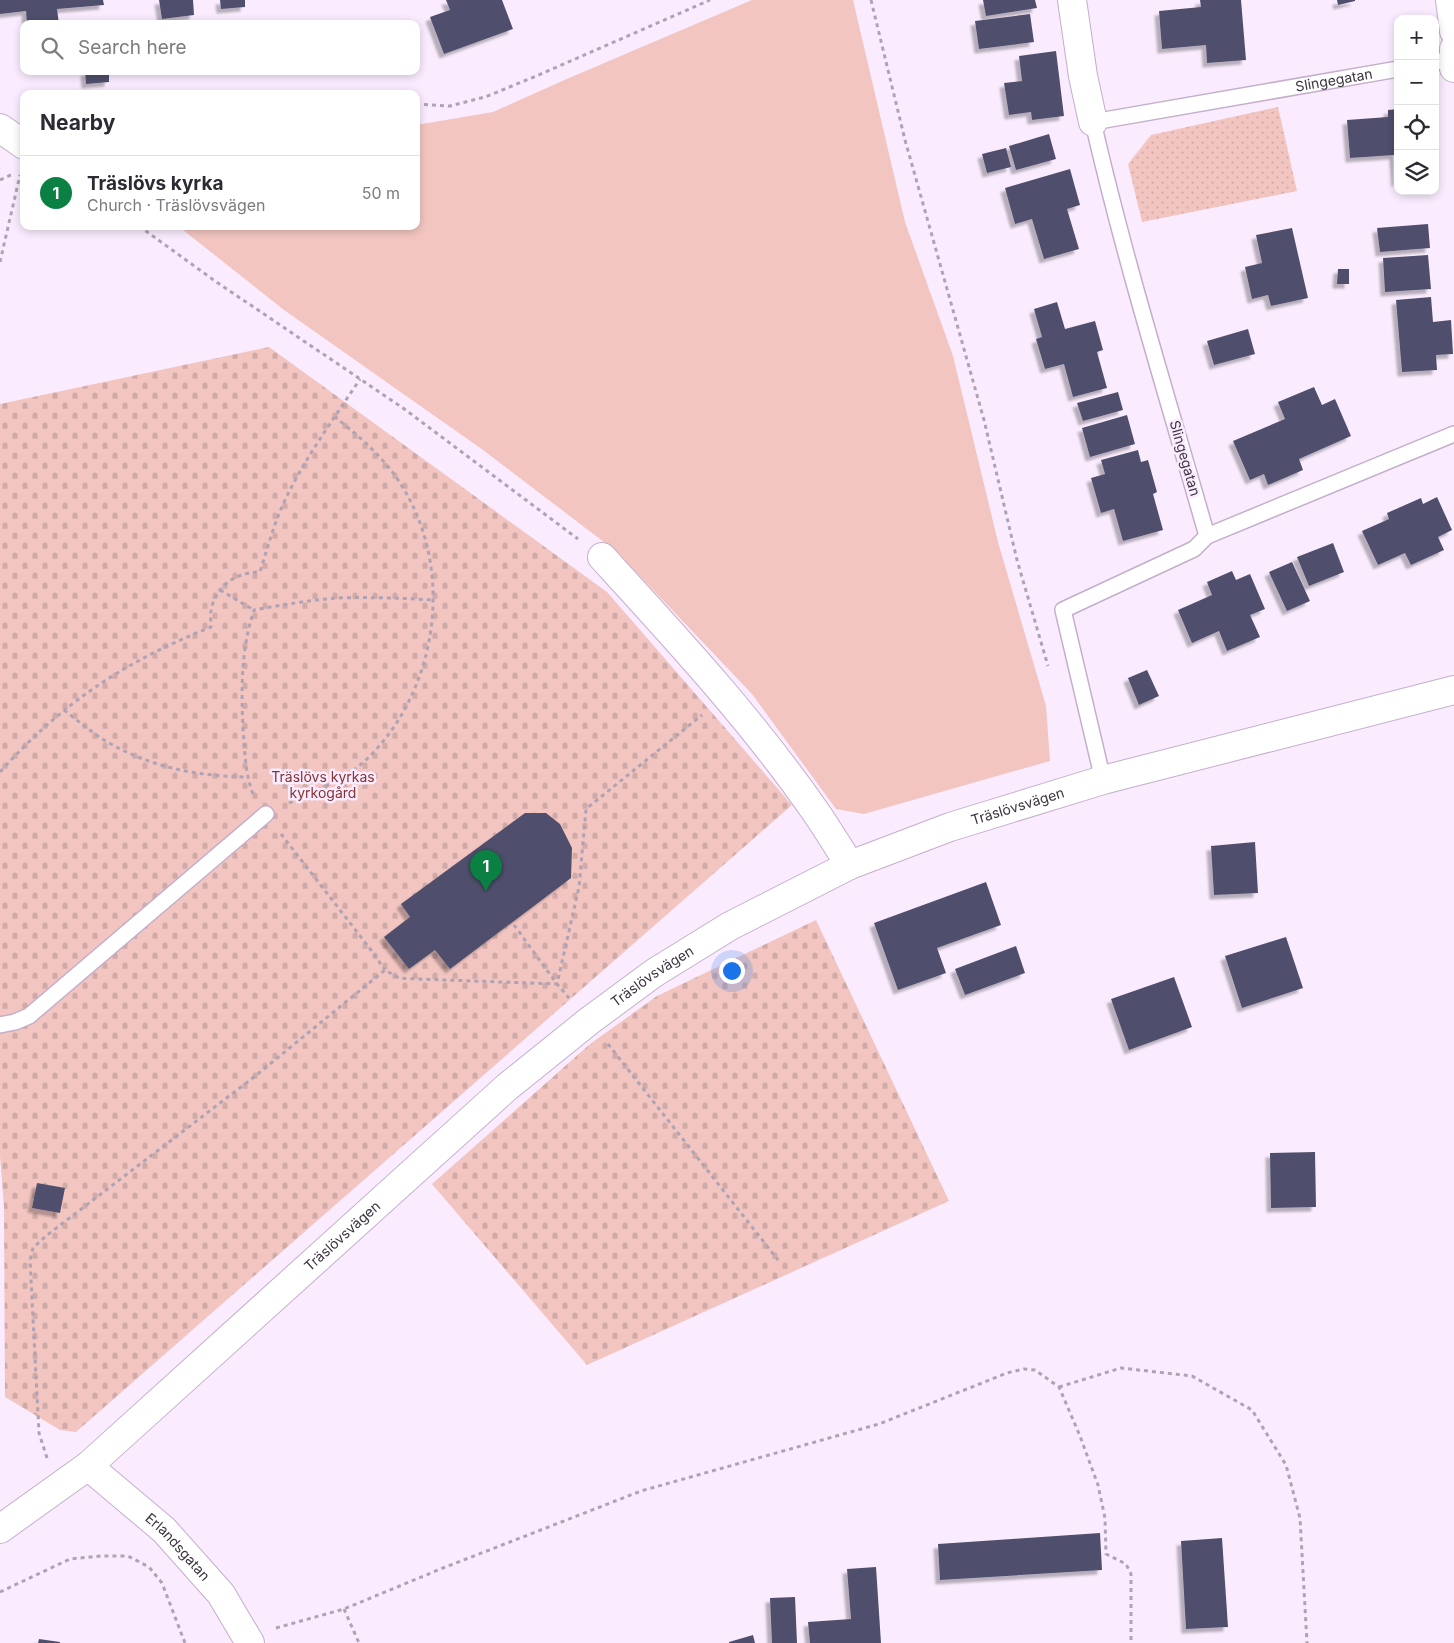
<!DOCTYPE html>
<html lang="en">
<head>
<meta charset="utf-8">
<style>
  :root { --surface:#fff; --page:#f7f7f7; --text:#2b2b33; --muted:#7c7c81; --line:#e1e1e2; --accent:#0b8043 }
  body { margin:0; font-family:Inter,sans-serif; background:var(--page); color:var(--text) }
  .controls { position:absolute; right:15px; top:15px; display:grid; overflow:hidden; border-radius:10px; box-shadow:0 2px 8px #0003 }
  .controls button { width:45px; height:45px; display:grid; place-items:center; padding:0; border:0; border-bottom:1px solid var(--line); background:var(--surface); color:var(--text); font:25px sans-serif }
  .you { position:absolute; left:731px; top:970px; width:18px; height:18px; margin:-12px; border:4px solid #fff; border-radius:50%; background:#1a73e8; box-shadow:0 0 0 8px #1a73e833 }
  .badge { display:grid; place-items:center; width:32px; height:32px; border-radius:50%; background:var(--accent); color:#fff; font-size:16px; font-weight:700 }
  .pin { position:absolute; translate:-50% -41px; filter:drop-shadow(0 1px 2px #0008) }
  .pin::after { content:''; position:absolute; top:26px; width:18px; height:15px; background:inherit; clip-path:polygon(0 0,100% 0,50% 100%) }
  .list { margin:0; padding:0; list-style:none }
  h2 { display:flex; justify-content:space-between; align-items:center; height:65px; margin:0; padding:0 20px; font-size:21px }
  h2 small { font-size:16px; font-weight:400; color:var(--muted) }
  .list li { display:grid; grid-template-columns:32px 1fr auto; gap:15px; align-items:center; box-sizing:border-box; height:75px; padding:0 20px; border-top:1px solid var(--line) }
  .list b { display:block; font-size:19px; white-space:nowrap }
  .list p { margin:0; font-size:16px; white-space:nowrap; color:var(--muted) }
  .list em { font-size:16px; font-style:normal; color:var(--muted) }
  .icon { flex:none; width:28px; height:28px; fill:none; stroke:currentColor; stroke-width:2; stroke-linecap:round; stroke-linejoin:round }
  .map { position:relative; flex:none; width:1454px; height:1643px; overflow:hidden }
  .search { position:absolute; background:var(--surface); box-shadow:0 2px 8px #0003; left:20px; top:20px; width:400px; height:55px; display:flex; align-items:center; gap:12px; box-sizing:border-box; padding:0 18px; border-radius:10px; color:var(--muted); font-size:19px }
  .panel { position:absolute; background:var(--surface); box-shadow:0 2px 8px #0003; left:20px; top:90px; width:400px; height:140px; border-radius:10px }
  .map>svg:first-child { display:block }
  .grass { fill:#f2c5c1 }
  .cemetery { fill:url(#cemetery-stones) }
  .park { fill:url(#park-dots) }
  .building { fill:#50506d; filter:url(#shadow) }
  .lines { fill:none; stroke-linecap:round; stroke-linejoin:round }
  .lane-casing { stroke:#c4aecb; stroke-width:18 }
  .street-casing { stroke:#c4aecb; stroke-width:30 }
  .secondary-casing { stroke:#c4aecb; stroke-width:30 }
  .path { stroke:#afa3b3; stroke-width:3; stroke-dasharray:4 4; stroke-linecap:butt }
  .lane { stroke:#fff; stroke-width:15 }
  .street { stroke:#fff; stroke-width:28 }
  .secondary { stroke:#fff; stroke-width:28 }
  .labels { text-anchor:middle; stroke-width:5; stroke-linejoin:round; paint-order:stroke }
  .street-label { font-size:14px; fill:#3c343f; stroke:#faecfe }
  .park-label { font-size:14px; fill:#843433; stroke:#faecfe }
</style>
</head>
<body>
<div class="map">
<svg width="1454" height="1643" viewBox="0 0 1454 1643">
  <defs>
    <pattern id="cemetery-stones" width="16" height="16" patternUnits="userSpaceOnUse" patternTransform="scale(1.25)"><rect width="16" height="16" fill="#f2c5c1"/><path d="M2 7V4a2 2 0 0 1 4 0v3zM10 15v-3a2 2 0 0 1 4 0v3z" fill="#d0aaa7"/></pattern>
    <pattern id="park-dots" width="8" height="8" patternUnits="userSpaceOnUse" patternTransform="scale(1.25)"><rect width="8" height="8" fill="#f2c5c1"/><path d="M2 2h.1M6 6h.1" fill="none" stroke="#d0aaa7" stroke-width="1.8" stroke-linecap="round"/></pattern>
    <filter id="shadow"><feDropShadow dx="-4.5" dy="4.5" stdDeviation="1" flood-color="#0004"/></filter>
  </defs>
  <rect width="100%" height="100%" fill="#faecfe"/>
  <path class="grass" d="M 752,0 L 853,0 L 905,222 L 953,356 L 998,542 L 1046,706 L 1050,761 L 864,814 L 836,809 L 752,694 L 617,552 L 483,450 L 284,310 L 178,226 L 416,226 L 416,125 L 493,112 L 569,78 Z"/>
  <path class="cemetery" d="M 269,347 L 607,592 L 792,805 L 76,1432 L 60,1430 L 5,1397 L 4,1207 L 0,1156 L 0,404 Z
    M 816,920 L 949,1201 L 587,1365 L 432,1184 L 590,1044 L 657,996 Z"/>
  <path class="park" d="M 1278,107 L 1297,191 L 1142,222 L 1128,164 L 1151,135 Z"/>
  <path class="building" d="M 0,0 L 103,0 L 104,5 L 57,9 L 59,24 L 27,24 L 26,11 L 0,14 Z
    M 159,0 L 193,0 L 194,15 L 162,19 Z
    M 220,0 L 245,0 L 245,7 L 221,9 Z
    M 446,0 L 502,0 L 513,29 L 444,54 L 430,17 L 450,10 Z
    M 983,0 L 1035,0 L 1037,8 L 986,16 Z
    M 1200,0 L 1241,0 L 1246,60 L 1207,63 L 1206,45 L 1162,49 L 1159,11 L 1201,7 Z
    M 1337,0 L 1355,0 L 1355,1 L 1338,5 Z
    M 1030,14 L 1034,42 L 979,49 L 975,21 Z
    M 1056,51 L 1064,116 L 1032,120 L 1031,112 L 1009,115 L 1004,83 L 1022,81 L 1019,56 Z
    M 85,71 L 109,71 L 109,82 L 86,84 Z
    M 1398,109 L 1398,182 L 1396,182 L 1394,155 L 1350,158 L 1347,120 L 1388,117 L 1388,110 Z
    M 1049,134 L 1056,159 L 1016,170 L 1009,146 Z
    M 1006,148 L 1011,167 L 987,173 L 982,154 Z
    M 1070,169 L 1080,205 L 1067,209 L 1079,249 L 1044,259 L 1032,219 L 1015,224 L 1005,188 Z
    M 1428,224 L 1430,248 L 1380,252 L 1377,228 Z
    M 1292,228 L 1308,298 L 1271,306 L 1268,295 L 1252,299 L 1245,267 L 1262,263 L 1256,235 Z
    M 1428,255 L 1431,289 L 1385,292 L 1383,258 Z
    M 1338,269 L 1349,269 L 1349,284 L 1337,284 Z
    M 1431,297 L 1433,322 L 1451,320 L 1453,354 L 1436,355 L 1437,370 L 1402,372 L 1396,300 Z
    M 1057,302 L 1065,329 L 1095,321 L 1103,350 L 1097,352 L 1107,388 L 1073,397 L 1064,364 L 1045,369 L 1036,339 L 1042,337 L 1034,309 Z
    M 1248,329 L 1255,354 L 1214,365 L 1207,341 Z
    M 1314,387 L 1322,405 L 1335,399 L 1351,436 L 1299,459 L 1303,470 L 1268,485 L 1264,474 L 1250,480 L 1233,441 L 1285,419 L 1278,402 Z
    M 1118,392 L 1123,410 L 1083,421 L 1077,403 Z
    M 1127,415 L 1135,444 L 1090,457 L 1082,428 Z
    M 1138,450 L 1141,462 L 1148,460 L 1157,492 L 1153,494 L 1163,530 L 1123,541 L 1114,509 L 1101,513 L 1091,478 L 1105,474 L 1101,460 Z
    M 1437,497 L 1452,530 L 1438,537 L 1444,550 L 1411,565 L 1405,553 L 1378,565 L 1362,531 L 1389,519 L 1387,513 L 1421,498 L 1423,504 Z
    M 1333,543 L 1344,572 L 1309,586 L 1297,557 Z
    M 1292,562 L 1310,601 L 1287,611 L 1269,572 Z
    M 1232,571 L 1236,580 L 1250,574 L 1265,609 L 1250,615 L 1260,637 L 1227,651 L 1219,631 L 1192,643 L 1178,610 L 1212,595 L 1207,582 Z
    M 1147,670 L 1159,696 L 1139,705 L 1128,678 Z
    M 525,813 L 546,813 L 560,824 L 572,848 L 571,878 L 450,969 L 435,950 L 409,969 L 384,937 L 410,917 L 401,904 Z
    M 1255,842 L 1258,893 L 1214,895 L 1211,846 Z
    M 986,882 L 1001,925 L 937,948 L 946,973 L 898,990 L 874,923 Z
    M 1286,937 L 1303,988 L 1242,1008 L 1225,956 Z
    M 1016,946 L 1025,973 L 965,995 L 955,969 Z
    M 1174,977 L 1192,1027 L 1129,1050 L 1111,999 Z
    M 1315,1152 L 1316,1207 L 1271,1208 L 1270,1153 Z
    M 37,1183 L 65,1188 L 60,1213 L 32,1208 Z
    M 1100,1533 L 1102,1570 L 940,1580 L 938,1544 Z
    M 1222,1538 L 1228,1627 L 1186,1629 L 1181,1541 Z
    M 876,1567 L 881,1643 L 810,1643 L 808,1622 L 851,1619 L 847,1569 Z
    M 795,1597 L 797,1643 L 772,1643 L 770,1598 Z
    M 753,1635 L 755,1643 L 729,1643 L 729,1642 Z
    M 39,1639 L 60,1642 L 60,1643 L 38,1643 Z"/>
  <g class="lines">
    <g class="lane-casing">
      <g id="lane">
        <path d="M 1435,62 L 1453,59"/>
        <path id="s1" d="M 1207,536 C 1168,399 1125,262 1093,122 L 1398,69"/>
        <path d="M 1103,780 L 1063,610 L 1194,549 L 1207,536 L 1454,434"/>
        <path d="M 0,1025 L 15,1022 L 29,1016 L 266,814"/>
      </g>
    </g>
    <g class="street-casing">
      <g id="street">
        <path d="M 1072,0 L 1083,76 L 1093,122"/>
        <path d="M 1450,0 L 1454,31"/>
        <path d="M 1454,49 L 1454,68"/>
        <path d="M 0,128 L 24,145"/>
        <path d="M 602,557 C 676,638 752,720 815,811 C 827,828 838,847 850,865"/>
        <path id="s2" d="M 88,1466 L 164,1530 L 221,1594 L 250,1643"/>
      </g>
    </g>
    <g class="secondary-casing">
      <g id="secondary">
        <path id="s3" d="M 0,1529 L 88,1466 L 507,1087 L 589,1021 L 654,973 L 730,926 L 850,865 L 950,827 L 1103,780 L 1454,690"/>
      </g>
    </g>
    <path class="path" d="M 871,0 L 905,140 L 984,420 L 1017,560 L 1048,666
      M 416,104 L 450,106 L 485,97 L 534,77 L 710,0
      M 0,180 L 13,174
      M 139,226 L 215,281 L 403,408 L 578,539
      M 0,262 L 20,175
      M 220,590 L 254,610
      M 64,710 C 77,720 90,731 104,740 C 149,767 195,776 247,777
      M 0,772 C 63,702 124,662 211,627 C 211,622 210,616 211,611 C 215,586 236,572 260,572 C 268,546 275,520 287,496 C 307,455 335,417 360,379
      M 253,794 C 245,773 245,752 243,729 C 241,688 241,649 254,610 C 282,605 310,600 338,598 C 370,597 401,598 433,600
      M 289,803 C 316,791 346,779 368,758 C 443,684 457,554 390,469 C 374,449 355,433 335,417
      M 281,834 L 371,950 L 385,970
      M 514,925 L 557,984 L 569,998
      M 608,1044 L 778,1260
      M 1059,1387 L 1121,1368 L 1192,1376 L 1252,1410 L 1286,1465 L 1300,1518 L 1307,1643
      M 47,1458 L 39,1433 L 30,1260 L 33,1248 L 46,1236 L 254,1077 L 385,970 L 399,978 L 417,979 L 557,984 L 579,887 L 586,809 L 702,715
      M 0,1592 L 70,1559 L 101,1556 L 128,1556 L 149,1567 L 162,1583 L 185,1643
      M 344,1609 L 359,1643
      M 276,1628 L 344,1609 L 443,1568 L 641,1491 L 879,1424 L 1007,1373 L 1024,1369 L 1035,1370 L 1059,1387 L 1080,1436 L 1098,1485 L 1105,1518 L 1106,1554 L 1126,1564 L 1131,1574 L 1131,1643"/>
    <use href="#lane" class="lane"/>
    <use href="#street" class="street"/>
    <use href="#secondary" class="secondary"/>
  </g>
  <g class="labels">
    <g class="street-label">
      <text dy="5" stroke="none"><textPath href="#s1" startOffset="674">Slingegatan</textPath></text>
      <text transform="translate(1185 458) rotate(74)" y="5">Slingegatan</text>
      <text dy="5" stroke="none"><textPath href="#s3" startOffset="1261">Träslövsvägen</textPath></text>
      <text dy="5" stroke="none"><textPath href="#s3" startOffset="856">Träslövsvägen</textPath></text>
      <text dy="5" stroke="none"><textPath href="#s3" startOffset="451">Träslövsvägen</textPath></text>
      <text dy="5" stroke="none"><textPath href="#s2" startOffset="121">Erlandsgatan</textPath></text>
    </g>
    <g class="park-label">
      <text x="323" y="782">Träslövs kyrkas<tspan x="323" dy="16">kyrkogård</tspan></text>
    </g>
  </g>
</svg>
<div class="controls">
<button>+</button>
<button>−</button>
<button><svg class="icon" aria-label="locate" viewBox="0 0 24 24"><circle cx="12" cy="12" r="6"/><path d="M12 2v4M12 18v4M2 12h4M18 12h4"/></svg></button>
<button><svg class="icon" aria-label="layers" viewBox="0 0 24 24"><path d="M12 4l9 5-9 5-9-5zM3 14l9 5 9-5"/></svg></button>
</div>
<div class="you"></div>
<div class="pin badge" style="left:486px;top:891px">1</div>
<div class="search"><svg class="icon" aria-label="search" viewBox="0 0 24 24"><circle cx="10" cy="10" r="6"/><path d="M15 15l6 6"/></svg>Search here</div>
<section class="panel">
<h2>Nearby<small></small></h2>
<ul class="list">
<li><span class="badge">1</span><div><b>Träslövs kyrka</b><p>Church · Träslövsvägen</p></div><em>50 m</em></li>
</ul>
</section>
</div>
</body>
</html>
